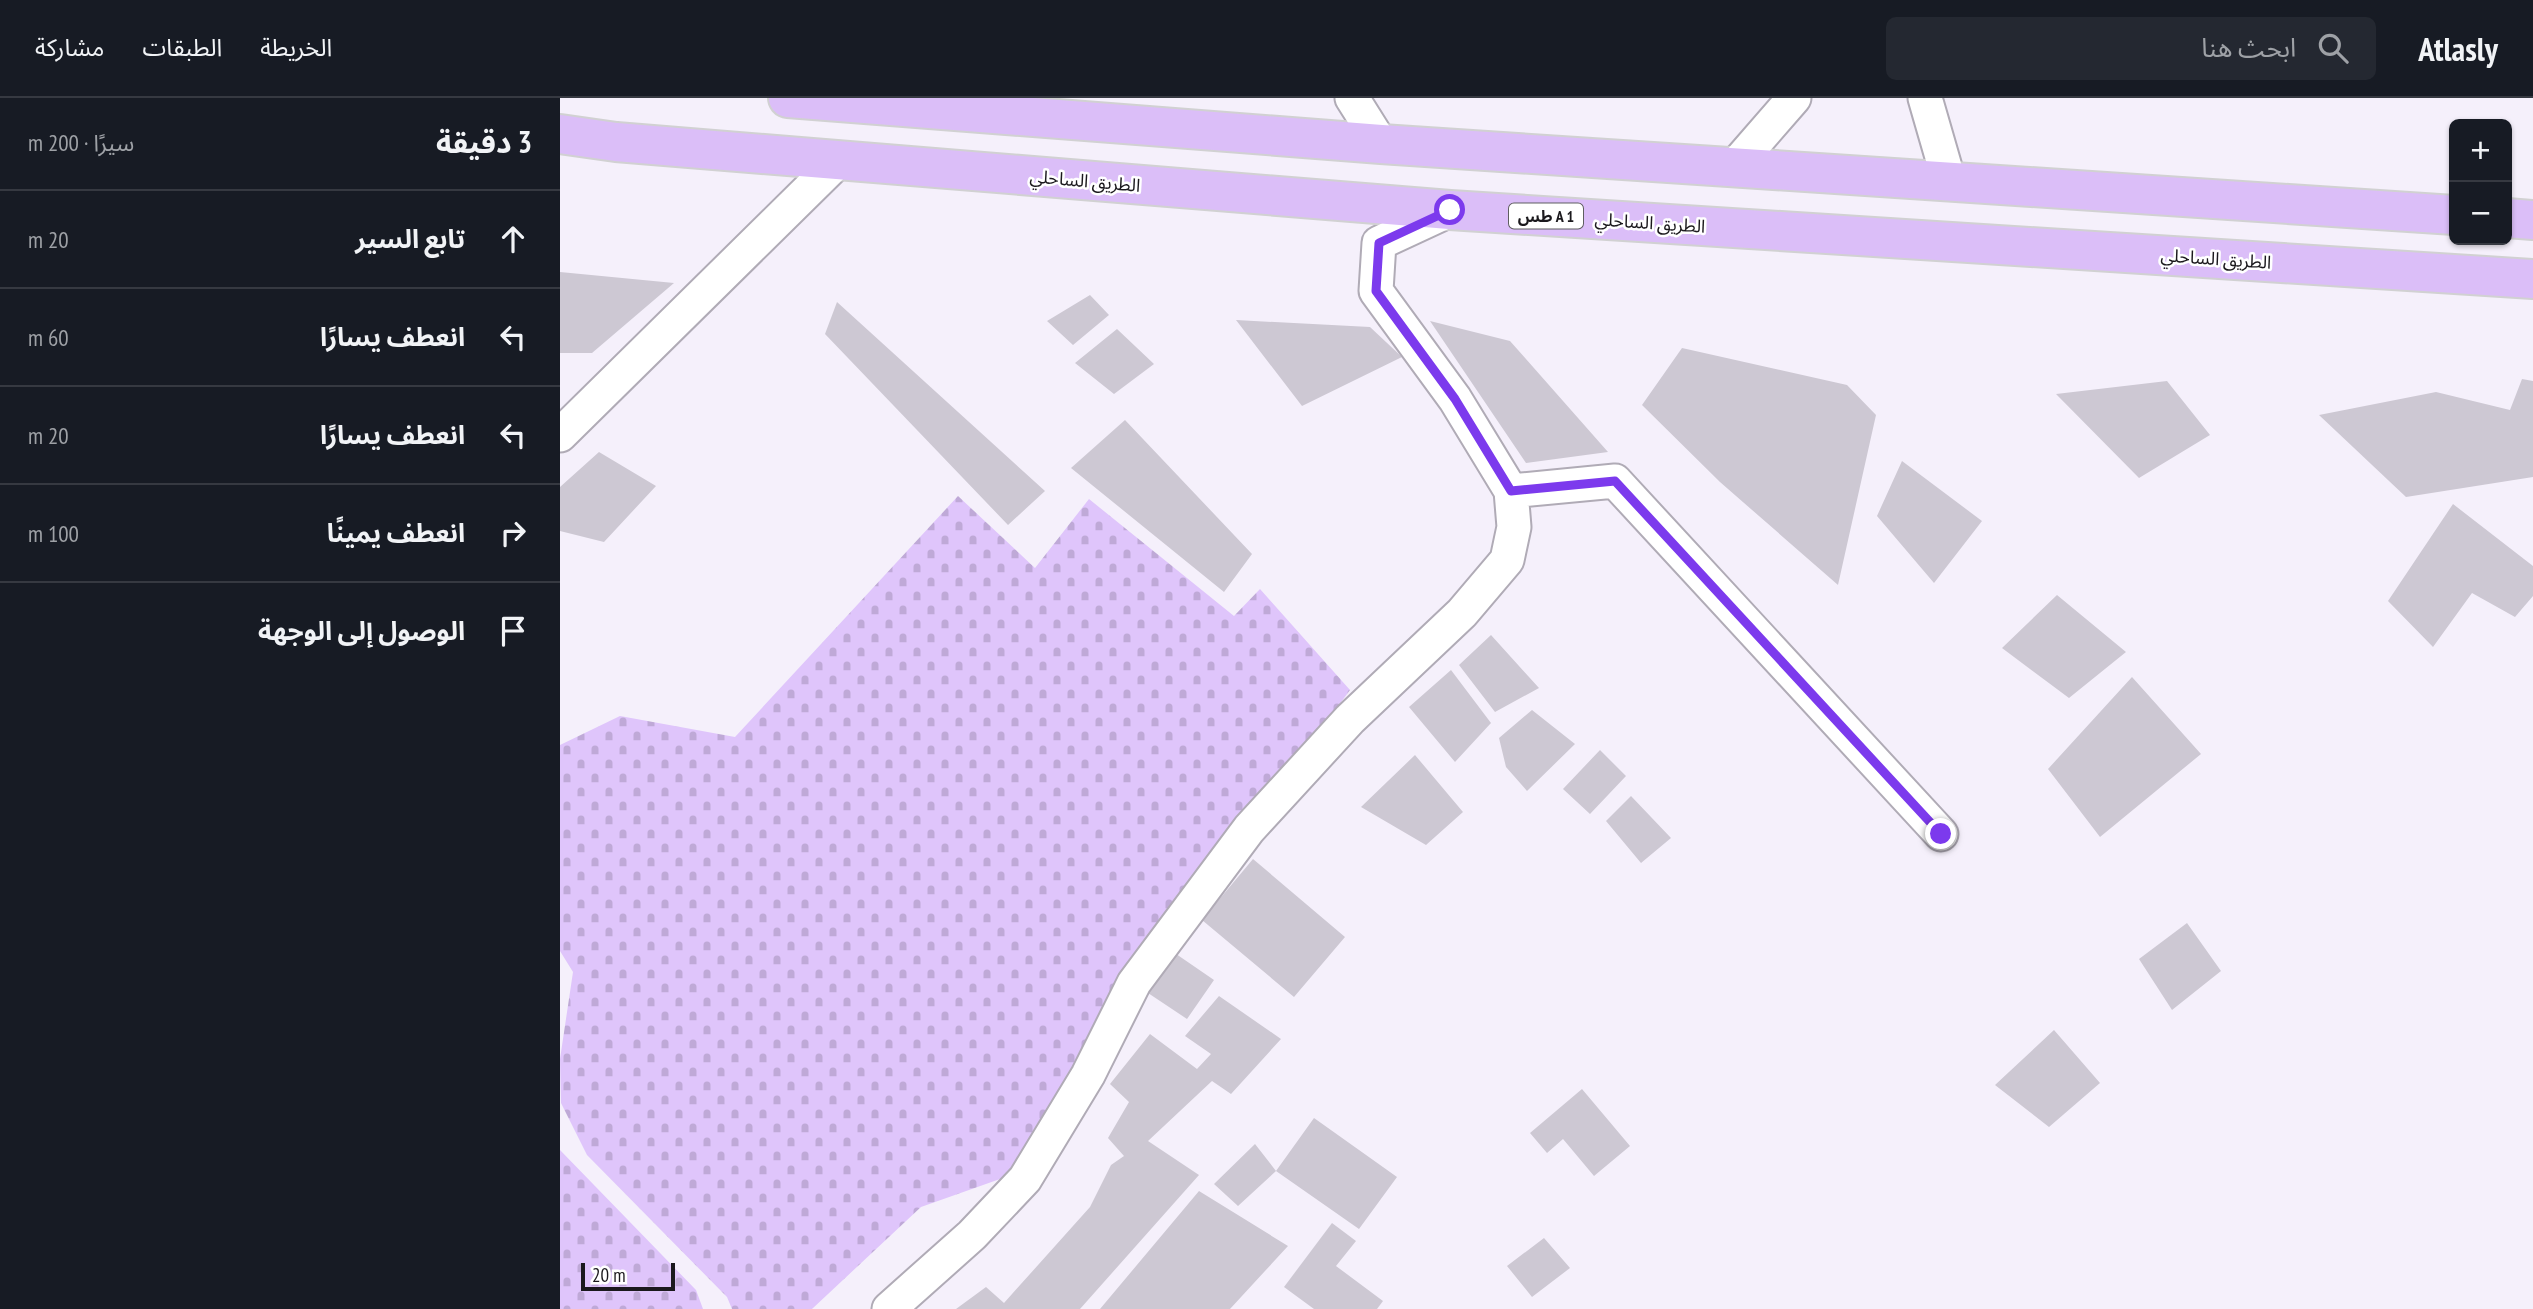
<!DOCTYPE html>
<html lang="ar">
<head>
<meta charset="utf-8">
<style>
  :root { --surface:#171b24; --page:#242831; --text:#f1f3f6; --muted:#9ea1a6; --line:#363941 }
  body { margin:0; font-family:"PT Sans Narrow","Noto Sans Arabic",sans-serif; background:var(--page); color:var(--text); direction:rtl }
  .controls { position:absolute; right:21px; top:21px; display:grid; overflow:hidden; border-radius:10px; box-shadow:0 2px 5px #0004 }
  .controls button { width:63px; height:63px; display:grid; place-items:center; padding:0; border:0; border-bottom:2px solid var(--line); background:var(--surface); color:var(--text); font:35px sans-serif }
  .scale { position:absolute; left:21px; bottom:18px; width:94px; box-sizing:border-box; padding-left:7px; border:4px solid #1b191d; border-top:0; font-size:19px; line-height:24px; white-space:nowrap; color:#1b191d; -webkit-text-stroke:5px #fff; paint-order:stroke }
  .stop { position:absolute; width:21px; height:21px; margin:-16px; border:5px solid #7c3aed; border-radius:50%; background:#fff }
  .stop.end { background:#7c3aed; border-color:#fff; box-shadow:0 2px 7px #0008 }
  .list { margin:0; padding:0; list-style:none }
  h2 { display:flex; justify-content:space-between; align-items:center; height:91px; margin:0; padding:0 28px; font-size:30px }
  h2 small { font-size:23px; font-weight:400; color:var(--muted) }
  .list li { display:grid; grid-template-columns:46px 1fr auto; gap:21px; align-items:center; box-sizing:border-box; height:98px; padding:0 28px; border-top:2px solid var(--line) }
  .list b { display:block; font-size:26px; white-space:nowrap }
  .list em { font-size:23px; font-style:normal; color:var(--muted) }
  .icon { flex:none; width:38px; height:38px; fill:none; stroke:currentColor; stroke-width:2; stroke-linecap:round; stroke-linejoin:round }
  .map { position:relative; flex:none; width:1973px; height:1211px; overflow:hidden; direction:ltr }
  header { display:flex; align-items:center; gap:42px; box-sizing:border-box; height:98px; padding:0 35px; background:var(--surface); border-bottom:2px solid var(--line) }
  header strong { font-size:33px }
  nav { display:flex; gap:38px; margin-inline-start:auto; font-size:24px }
  .search { width:490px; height:63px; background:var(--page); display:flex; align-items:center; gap:18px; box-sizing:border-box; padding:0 24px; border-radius:10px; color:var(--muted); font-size:26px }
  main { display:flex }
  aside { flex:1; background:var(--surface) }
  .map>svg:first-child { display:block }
  .cemetery { fill:url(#cemetery-stones) }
  .building { fill:#cdc8d3 }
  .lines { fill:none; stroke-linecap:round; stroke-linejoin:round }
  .minor-casing { stroke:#b0abb6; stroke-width:37 }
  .trunk-casing { stroke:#d1d1d2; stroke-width:42 }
  .minor { stroke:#fff; stroke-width:33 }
  .trunk { stroke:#dbbef8; stroke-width:38 }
  .route { stroke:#7c3aed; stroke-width:9 }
  .labels { text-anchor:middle; stroke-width:5; stroke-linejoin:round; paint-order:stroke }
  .shield { fill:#fff; stroke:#5f5e61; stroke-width:2 }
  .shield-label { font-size:16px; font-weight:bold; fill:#1b191d }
  .street-label { font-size:18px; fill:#1b191d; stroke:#fff }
</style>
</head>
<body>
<header>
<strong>Atlasly</strong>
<div class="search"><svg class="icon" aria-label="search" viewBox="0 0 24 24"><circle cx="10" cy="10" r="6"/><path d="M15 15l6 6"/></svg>ابحث هنا</div>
<nav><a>الخريطة</a><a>الطبقات</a><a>مشاركة</a></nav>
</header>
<main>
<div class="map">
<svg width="1973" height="1211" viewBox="0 0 1973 1211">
  <defs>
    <pattern id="cemetery-stones" width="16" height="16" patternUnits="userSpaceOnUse" patternTransform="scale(1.75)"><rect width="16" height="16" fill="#dfc5fb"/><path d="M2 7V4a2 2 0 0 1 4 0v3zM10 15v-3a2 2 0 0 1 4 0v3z" fill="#bfa9d7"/></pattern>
  </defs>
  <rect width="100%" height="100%" fill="#f5f0fb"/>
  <path class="cemetery" d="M 398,398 L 475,470 L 529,401 L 674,518 L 700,491 L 790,592 L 586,868 L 457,1075 L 361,1109 L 252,1211 L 172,1211 L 167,1199 L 27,1057 L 1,1005 L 0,961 L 13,874 L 0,853 L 0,647 L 60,618 L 175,639 Z
    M 0,1052 L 136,1192 L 143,1211 L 0,1211 Z"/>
  <path class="building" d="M 0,174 L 114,185 L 32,255 L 0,255 Z
    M 530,197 L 549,217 L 513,247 L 487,223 Z
    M 277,204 L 485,393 L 448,427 L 265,236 Z
    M 676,222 L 810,229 L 842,259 L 742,308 Z
    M 870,223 L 950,243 L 1048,354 L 966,365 Z
    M 557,231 L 594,266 L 554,296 L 515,265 Z
    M 1122,250 L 1287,287 L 1316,317 L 1278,487 L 1160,384 L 1082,307 Z
    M 1962,281 L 1973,283 L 1973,379 L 1846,399 L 1759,317 L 1876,294 L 1950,312 Z
    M 1607,283 L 1650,337 L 1579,380 L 1496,296 Z
    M 565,322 L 692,456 L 664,494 L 511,370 Z
    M 39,354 L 96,388 L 44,444 L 0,433 L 0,389 Z
    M 1342,363 L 1422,423 L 1374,485 L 1317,418 Z
    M 1893,406 L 1973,468 L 1973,498 L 1955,519 L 1912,495 L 1873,549 L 1828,503 Z
    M 1497,497 L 1566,554 L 1509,600 L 1442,550 Z
    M 931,537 L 979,590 L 935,614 L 899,567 Z
    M 891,572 L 931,625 L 895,664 L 849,609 Z
    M 1572,579 L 1641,656 L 1540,739 L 1488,671 Z
    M 972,612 L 1015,646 L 967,693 L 946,669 L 939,640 Z
    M 1040,652 L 1066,678 L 1030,716 L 1003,691 Z
    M 855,657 L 903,714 L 866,747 L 801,709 Z
    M 1071,698 L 1111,740 L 1081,765 L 1046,723 Z
    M 693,761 L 785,839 L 734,899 L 642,822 Z
    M 1627,825 L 1661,873 L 1612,912 L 1579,861 Z
    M 603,847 L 654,882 L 627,921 L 576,887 Z
    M 659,898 L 721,941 L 671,996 L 652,983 L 588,1043 L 639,1077 L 520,1211 L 396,1211 L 426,1189 L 444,1205 L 530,1109 L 551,1067 L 564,1058 L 548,1040 L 569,1004 L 550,986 L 590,936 L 637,971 L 651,956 L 625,938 Z
    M 1494,932 L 1540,985 L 1489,1029 L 1435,987 Z
    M 1022,991 L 1070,1048 L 1034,1078 L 1003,1041 L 987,1055 L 970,1035 Z
    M 754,1020 L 837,1079 L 799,1131 L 716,1073 Z
    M 695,1046 L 716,1073 L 678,1108 L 654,1086 Z
    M 639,1093 L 728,1148 L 670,1211 L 540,1211 Z
    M 772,1125 L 796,1143 L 776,1168 L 823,1203 L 817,1211 L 754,1211 L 724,1189 Z
    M 984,1140 L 1010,1170 L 972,1199 L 947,1168 Z"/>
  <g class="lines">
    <g class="minor-casing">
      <path id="minor" d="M 792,0 L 821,46
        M 1365,0 L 1389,83
        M 1174,69 L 1234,0
        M 0,337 L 279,62
        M 951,393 L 1055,383 L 1381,736
        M 329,1211 L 412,1137 L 465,1081 L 528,977 L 574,885 L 689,731 L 790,621 L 902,515 L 947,462 L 954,429 L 951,393 L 895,301 L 816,193 L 819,145 L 890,112"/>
    </g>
    <g class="trunk-casing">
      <path id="trunk" d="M 228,0 L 821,46 L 1894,117
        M 0,36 L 56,44 L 890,112 L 1973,181
        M 1947,120 L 1973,122"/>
    </g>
    <use href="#minor" class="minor"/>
    <use href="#trunk" class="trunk"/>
  </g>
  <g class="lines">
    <path class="route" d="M 890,112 L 819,145 L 816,193 L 895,301 L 951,393 L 1055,383 L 1381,736"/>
  </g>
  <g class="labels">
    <rect class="shield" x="949" y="105.5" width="74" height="25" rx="5"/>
    <g class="shield-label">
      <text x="986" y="124">طس A 1</text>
    </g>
    <g class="street-label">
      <text transform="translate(525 83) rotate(5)" y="6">الطريق الساحلي</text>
      <text transform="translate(1090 125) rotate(4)" y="6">الطريق الساحلي</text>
      <text transform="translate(1656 161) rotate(4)" y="6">الطريق الساحلي</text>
    </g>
  </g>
</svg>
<div class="controls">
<button>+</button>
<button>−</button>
</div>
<div class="scale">20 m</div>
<div class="stop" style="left:890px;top:112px"></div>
<div class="stop end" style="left:1381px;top:736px"></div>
</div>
<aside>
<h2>3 دقيقة<small>سيرًا · 200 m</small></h2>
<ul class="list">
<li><svg class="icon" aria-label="ahead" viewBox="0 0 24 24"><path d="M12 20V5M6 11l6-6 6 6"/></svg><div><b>تابع السير</b></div><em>20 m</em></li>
<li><svg class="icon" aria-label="left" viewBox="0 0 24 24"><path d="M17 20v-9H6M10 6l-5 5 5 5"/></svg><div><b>انعطف يسارًا</b></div><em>60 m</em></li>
<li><svg class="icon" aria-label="left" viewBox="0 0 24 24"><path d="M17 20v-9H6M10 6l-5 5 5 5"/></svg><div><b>انعطف يسارًا</b></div><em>20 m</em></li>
<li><svg class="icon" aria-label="right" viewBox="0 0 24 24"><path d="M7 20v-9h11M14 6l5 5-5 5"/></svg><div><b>انعطف يمينًا</b></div><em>100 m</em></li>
<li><svg class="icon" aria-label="arrive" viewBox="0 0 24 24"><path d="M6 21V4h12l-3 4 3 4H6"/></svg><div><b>الوصول إلى الوجهة</b></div></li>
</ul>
</aside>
</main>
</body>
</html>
